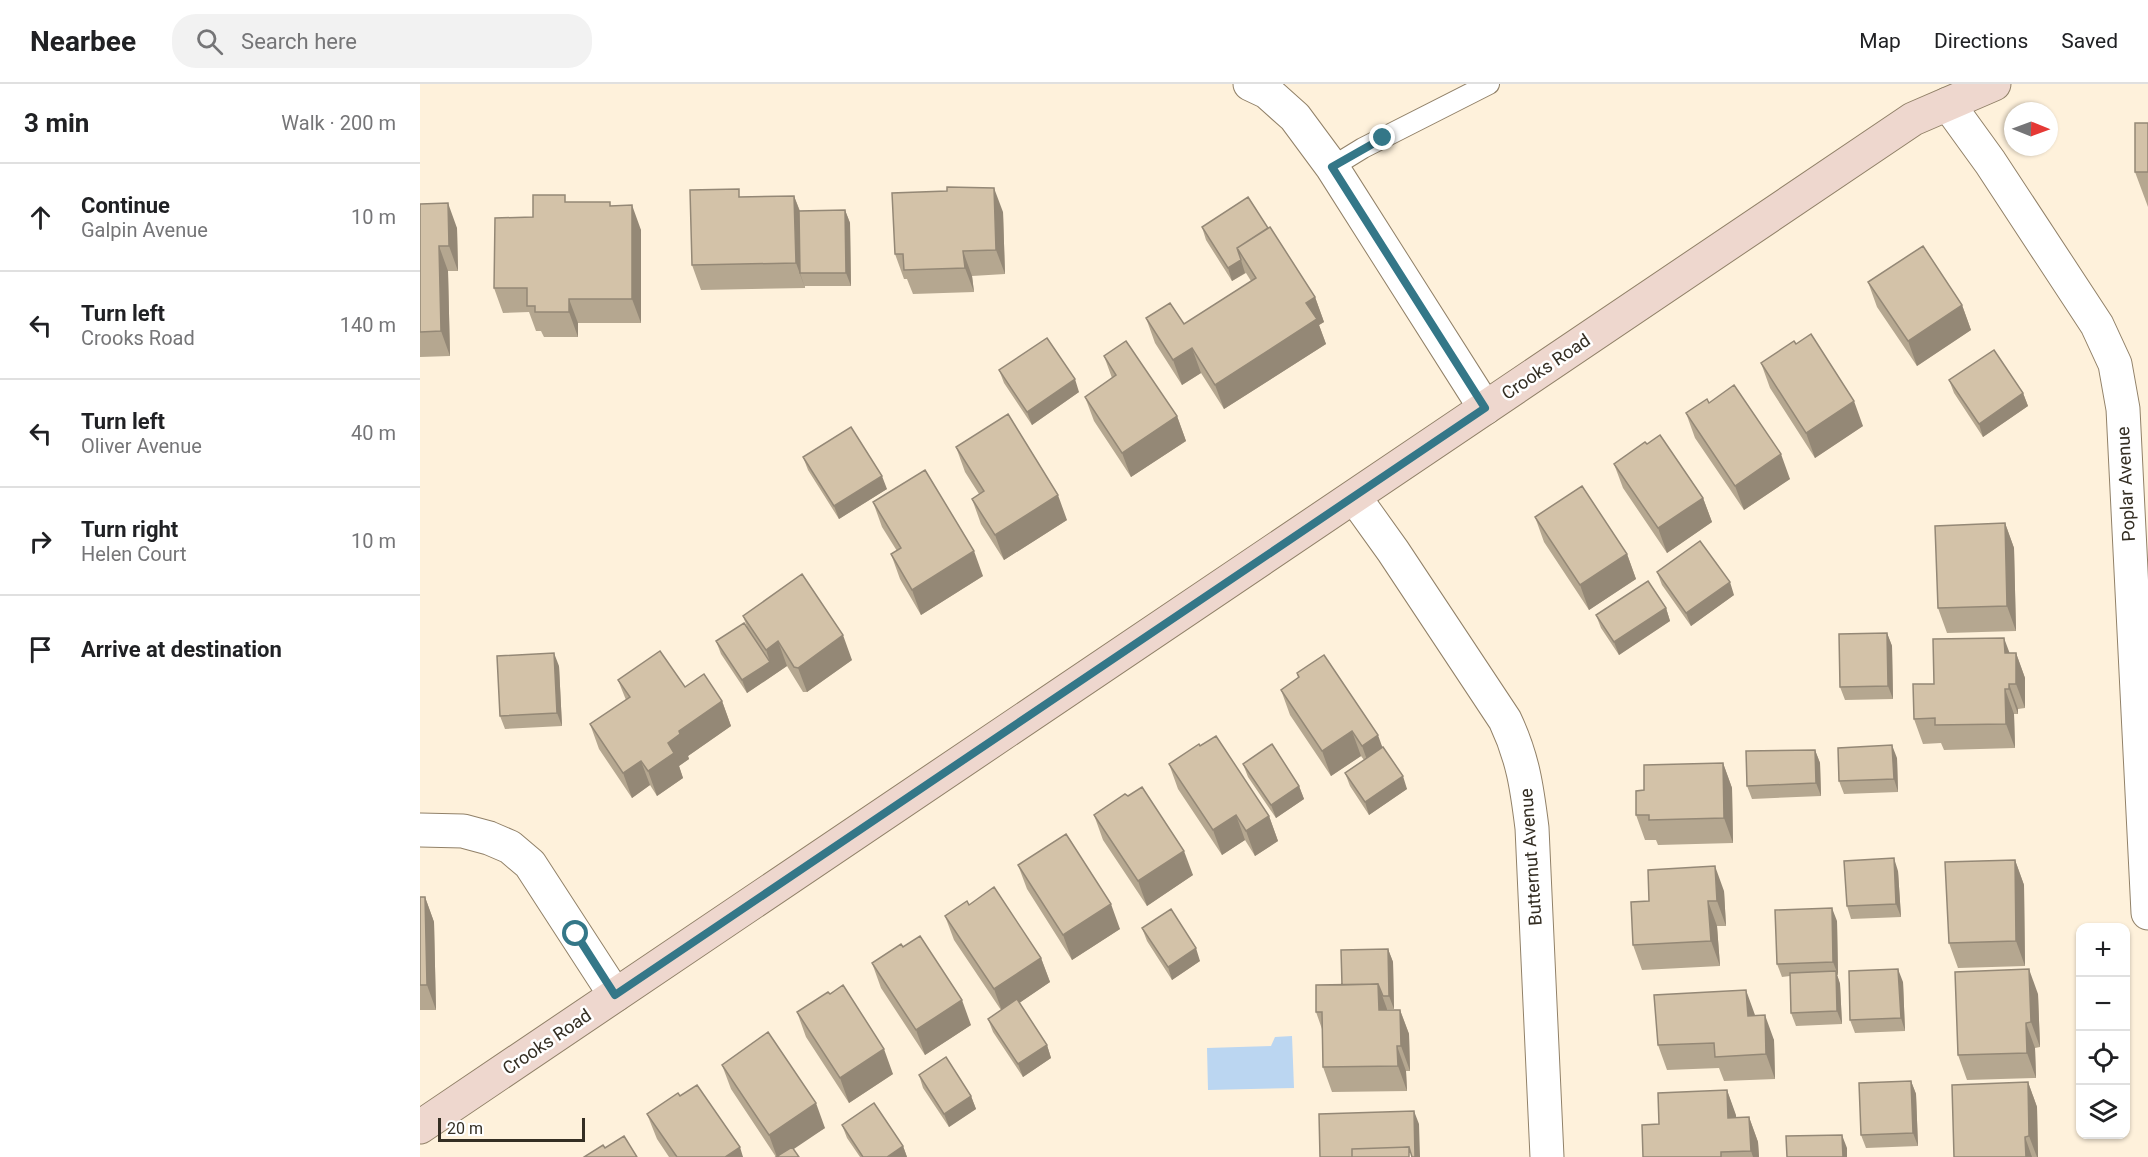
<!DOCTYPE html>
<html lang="en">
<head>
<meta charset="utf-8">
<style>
  :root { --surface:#fff; --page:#f2f2f2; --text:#202124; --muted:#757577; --line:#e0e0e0 }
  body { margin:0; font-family:Roboto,sans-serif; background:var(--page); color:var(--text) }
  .controls { position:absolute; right:18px; bottom:18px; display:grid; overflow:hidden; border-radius:12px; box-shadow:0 2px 4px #0004 }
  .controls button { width:54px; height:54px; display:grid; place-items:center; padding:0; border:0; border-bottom:2px solid var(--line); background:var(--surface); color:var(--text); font:30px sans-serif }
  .compass { position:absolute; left:1584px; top:18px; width:54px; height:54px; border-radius:50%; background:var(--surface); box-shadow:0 2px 4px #0004; rotate:91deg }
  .scale { position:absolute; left:18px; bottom:15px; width:147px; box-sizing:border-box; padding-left:6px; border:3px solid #342e23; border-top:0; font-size:16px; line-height:21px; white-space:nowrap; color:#342e23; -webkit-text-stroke:4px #fff; paint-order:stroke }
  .stop { position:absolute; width:18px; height:18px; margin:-14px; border:4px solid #347788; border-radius:50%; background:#fff }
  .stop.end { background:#347788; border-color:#fff; box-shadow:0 2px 6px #0008 }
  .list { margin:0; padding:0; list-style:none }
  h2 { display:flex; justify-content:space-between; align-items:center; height:78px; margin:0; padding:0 24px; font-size:26px }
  h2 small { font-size:20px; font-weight:400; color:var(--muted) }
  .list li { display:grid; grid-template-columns:39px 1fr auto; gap:18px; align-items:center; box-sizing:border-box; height:108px; padding:0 24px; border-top:2px solid var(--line) }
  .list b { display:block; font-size:22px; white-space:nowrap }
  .list p { margin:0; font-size:20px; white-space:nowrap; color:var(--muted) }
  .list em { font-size:20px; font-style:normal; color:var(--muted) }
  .icon { flex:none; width:33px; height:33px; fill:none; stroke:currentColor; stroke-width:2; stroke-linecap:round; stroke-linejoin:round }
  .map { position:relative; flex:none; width:1728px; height:1073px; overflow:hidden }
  header { display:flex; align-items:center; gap:36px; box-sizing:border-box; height:84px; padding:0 30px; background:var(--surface); border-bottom:2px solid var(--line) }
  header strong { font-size:28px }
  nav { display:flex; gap:33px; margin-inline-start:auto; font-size:21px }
  .search { width:420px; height:54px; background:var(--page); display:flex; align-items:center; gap:15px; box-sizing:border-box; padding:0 21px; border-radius:24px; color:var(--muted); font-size:22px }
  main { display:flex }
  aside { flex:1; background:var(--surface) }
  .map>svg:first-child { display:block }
  .water { fill:#bbd6f1 }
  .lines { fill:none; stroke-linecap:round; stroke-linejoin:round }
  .service-casing { stroke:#918168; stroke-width:22 }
  .minor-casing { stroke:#918168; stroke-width:35 }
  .secondary-casing { stroke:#918168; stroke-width:35 }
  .service { stroke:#fff; stroke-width:20 }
  .minor { stroke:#fff; stroke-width:33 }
  .secondary { stroke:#eed7ce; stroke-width:33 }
  .wall { fill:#b5a790 }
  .shaded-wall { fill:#948876 }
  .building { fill:#d3c2a8; stroke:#948876; stroke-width:1.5 }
  .route { stroke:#347788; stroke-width:8 }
  .labels { text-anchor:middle; stroke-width:5; stroke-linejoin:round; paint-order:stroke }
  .street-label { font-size:18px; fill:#342e23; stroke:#fff }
</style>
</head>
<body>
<header>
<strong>Nearbee</strong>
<div class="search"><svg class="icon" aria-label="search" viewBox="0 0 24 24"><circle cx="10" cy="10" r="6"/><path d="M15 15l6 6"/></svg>Search here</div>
<nav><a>Map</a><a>Directions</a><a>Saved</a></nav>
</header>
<main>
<aside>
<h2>3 min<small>Walk · 200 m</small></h2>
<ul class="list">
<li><svg class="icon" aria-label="ahead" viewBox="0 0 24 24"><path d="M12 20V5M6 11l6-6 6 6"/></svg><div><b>Continue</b><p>Galpin Avenue</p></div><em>10 m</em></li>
<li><svg class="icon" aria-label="left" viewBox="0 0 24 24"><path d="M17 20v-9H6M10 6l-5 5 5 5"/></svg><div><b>Turn left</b><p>Crooks Road</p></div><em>140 m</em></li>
<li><svg class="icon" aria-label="left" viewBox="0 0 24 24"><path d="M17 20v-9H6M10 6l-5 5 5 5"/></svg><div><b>Turn left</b><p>Oliver Avenue</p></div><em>40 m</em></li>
<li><svg class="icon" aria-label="right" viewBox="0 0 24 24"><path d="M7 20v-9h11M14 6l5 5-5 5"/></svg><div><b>Turn right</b><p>Helen Court</p></div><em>10 m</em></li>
<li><svg class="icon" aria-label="arrive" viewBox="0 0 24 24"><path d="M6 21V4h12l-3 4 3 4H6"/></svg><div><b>Arrive at destination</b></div></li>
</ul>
</aside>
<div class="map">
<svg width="1728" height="1073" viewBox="0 0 1728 1073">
  <rect width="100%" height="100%" fill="#fef1db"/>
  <path class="water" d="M 872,952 L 874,1004 L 788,1006 L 787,964 L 851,962 L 855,953 Z"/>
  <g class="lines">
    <g class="service-casing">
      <path id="service" d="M 912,83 L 943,64 L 1069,0"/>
    </g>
    <g class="minor-casing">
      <path id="minor" d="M 830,0 L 847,8 L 875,33 L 912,83 L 1065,324
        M 1528,20 L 1570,78 L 1677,241 L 1695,280 L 1703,325 L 1728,829
        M 935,414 L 973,467 L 1085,636 C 1103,674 1107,704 1112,744 L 1127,1073
        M 0,746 L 43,747 L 69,754 L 90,763 L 110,780 L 195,911"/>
    </g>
    <g class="secondary-casing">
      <path id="secondary" d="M 0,1043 L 1493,35 L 1574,0"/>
    </g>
    <use href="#service" class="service"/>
    <use href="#minor" class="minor"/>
    <use href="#secondary" class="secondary"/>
  </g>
  <path class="wall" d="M 1728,39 L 1728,123 L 1715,88 Z
    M 374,112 L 380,127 L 425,126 L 430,139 L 431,202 L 385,202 L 385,204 L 281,206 L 272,181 L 322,113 Z
    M 148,118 L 191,122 L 221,146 L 221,239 L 158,239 L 158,253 L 124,253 L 121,247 L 116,247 L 109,228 L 83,229 L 74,204 L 113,133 Z
    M 0,120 L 37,144 L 38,187 L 28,187 L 30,272 L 0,273 Z
    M 583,128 L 585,190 L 552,192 L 554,208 L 493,210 L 487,195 L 484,195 L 475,170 Z
    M 782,143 L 848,144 L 895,213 L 904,238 L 899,241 L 906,260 L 804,325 L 781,289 L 762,301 L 735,259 L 726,234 L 764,240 L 831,197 L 826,189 L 812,197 L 786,156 Z
    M 1448,198 L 1542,221 L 1551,246 L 1497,282 L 1457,223 Z
    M 684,272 L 757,332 L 766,357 L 711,393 L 674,337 L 665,313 L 692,294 Z
    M 1341,279 L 1443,342 L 1395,374 L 1350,304 Z
    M 579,286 L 659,308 L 612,341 L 584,299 Z
    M 1529,296 L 1603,309 L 1608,322 L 1563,353 L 1534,309 Z
    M 1289,319 L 1370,395 L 1324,426 L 1275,354 L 1266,329 Z
    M 536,363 L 647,436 L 584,476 L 561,440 L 552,415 L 559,410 L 545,388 Z
    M 383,373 L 467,405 L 419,435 L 388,386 Z
    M 1194,380 L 1283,414 L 1292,438 L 1247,469 L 1203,404 Z
    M 453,418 L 563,492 L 501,531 L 480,495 L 471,470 L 477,467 L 462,443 Z
    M 1115,433 L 1207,470 L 1216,495 L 1169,526 L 1124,458 Z
    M 1585,439 L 1594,464 L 1596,547 L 1527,549 L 1518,524 Z
    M 1237,488 L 1314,511 L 1271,542 L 1242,501 Z
    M 1246,524 L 1250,537 L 1199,571 L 1181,544 L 1176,531 Z
    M 323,532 L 432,576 L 387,608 L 383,608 L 367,582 L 327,609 L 301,570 L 296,557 L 327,543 Z
    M 1467,549 L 1472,562 L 1473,615 L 1425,616 L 1420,603 Z
    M 1590,569 L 1596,569 L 1605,594 L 1605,624 L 1598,625 L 1598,630 L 1594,630 L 1595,664 L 1524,666 L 1521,659 L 1503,660 L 1494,635 L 1514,600 Z
    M 139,582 L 142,642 L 85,645 L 80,632 Z
    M 877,589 L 963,663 L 987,705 L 949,731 L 930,702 L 925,689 L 944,676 L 941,672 L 911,692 L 870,631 L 861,606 L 878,594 Z
    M 198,596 L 265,603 L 302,617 L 311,642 L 268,672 L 269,675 L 259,682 L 263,694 L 237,712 L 230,701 L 212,714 L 179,665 L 170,640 L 206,616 Z
    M 780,662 L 849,732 L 858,757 L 835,772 L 825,756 L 802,771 L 758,705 L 749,680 Z
    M 1395,666 L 1400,679 L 1401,712 L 1332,715 L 1327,702 Z
    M 1477,674 L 1478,708 L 1424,710 L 1419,697 Z
    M 1303,679 L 1312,704 L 1313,759 L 1238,761 L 1236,756 L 1225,756 L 1216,731 L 1224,706 Z
    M 823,680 L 879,702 L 884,715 L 856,734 L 828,693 Z
    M 674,731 L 773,791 L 727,822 L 683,756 Z
    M 1595,776 L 1604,801 L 1605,882 L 1538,884 L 1529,859 Z
    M 598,781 L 700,845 L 652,876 L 607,805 Z
    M 1478,787 L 1481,833 L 1431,835 L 1427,822 Z
    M 1304,807 L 1306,842 L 1297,842 L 1300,882 L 1222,886 L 1213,861 L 1229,817 Z
    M 0,813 L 5,813 L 14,838 L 16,926 L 0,926 Z
    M 549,821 L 621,874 L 630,898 L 599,919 L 627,961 L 631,974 L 603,993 L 573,948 L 568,935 L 581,926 L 534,856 L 525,832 Z
    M 1417,837 L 1418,891 L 1417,891 L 1420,900 L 1422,940 L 1376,942 L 1371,929 L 1370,892 L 1362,893 L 1357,880 Z
    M 722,844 L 780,877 L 752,896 L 727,857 Z
    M 968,865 L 973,878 L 974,925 L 967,925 L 967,926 L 980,926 L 989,950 L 990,987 L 986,987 L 987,1007 L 912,1008 L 903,983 L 902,945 L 896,928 Z
    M 452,879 L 551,941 L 505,971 L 461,904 Z
    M 1483,898 L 1485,947 L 1435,949 L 1430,936 Z
    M 1618,910 L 1620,963 L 1615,964 L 1616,994 L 1547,996 L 1538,971 Z
    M 377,928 L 473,990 L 429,1019 L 386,953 Z
    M 1335,932 L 1354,956 L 1355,995 L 1304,997 L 1299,984 L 1247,986 L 1238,961 Z
    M 302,981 L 405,1044 L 356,1073 L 311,1005 Z
    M 499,991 L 551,1012 L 556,1025 L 529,1043 L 503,1004 Z
    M 1491,997 L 1496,1010 L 1498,1062 L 1446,1064 L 1441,1051 Z
    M 1608,998 L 1617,1023 L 1618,1073 L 1534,1073 Z
    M 1307,1006 L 1316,1033 L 1329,1033 L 1338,1058 L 1339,1073 L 1223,1073 L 1239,1040 Z
    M 260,1012 L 323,1073 L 249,1073 L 237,1055 L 227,1030 Z
    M 422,1041 L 483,1062 L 487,1073 L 440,1073 L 427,1054 Z"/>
  <path class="shaded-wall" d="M 574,104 L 583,128 L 585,190 L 576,166 Z
    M 374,112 L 383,136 L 380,189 L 385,204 L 376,179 Z
    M 28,119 L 37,144 L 38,187 L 29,162 Z
    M 212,121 L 221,146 L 221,239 L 212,215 Z
    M 425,126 L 430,139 L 431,202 L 426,189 Z
    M 19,162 L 28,187 L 30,272 L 21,247 Z
    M 543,167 L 552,192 L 554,208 L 545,184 Z
    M 821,176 L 825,189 L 812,197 L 808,184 Z
    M 895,213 L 904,238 L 899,241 L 906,260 L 804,325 L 795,301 L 886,219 Z
    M 149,215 L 158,239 L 158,253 L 149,228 Z
    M 1542,221 L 1551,246 L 1497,282 L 1488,257 Z
    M 772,264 L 781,289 L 762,301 L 753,276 Z
    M 655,295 L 659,308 L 612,341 L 607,328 Z
    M 1603,309 L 1608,322 L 1563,353 L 1559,340 Z
    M 1434,317 L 1443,342 L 1395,374 L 1386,349 Z
    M 757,332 L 766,357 L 711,393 L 702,369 Z
    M 1361,370 L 1370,395 L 1324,426 L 1315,402 Z
    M 462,392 L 467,405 L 419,435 L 414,422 Z
    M 638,411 L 647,436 L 584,476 L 575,451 Z
    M 1283,414 L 1292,438 L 1247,469 L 1238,444 Z
    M 1585,439 L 1594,464 L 1596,547 L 1587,522 Z
    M 554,467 L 563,492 L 501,531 L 492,506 Z
    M 1207,470 L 1216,495 L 1169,526 L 1160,501 Z
    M 1310,498 L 1314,511 L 1271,542 L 1266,529 Z
    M 1246,524 L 1250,537 L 1199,571 L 1194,558 Z
    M 1467,549 L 1472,562 L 1473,615 L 1468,602 Z
    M 423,551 L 432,576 L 387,608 L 378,584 Z
    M 1584,554 L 1593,578 L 1585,569 Z
    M 358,557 L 367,582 L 327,609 L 322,596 L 350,578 L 346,566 Z
    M 134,569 L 139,582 L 142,642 L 137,629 Z
    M 1596,569 L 1605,594 L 1605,624 L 1596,600 Z
    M 1589,600 L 1598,625 L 1598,630 L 1589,605 Z
    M 1585,605 L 1594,630 L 1595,664 L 1586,640 Z
    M 302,617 L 311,642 L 268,672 L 269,675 L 259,682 L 263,694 L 237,712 L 228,687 L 248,659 L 259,647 Z
    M 932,647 L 941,672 L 911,692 L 902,667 Z
    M 958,651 L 967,676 L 951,687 L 942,662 Z
    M 1472,661 L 1477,674 L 1478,708 L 1474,695 Z
    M 1395,666 L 1400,679 L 1401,712 L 1396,699 Z
    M 221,677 L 230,701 L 212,714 L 203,689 Z
    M 1303,679 L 1312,704 L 1313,759 L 1304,734 Z
    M 983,692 L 987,705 L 949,731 L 945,718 Z
    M 879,702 L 884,715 L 856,734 L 851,721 Z
    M 816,731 L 825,756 L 802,771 L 793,746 Z
    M 849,732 L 858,757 L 835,772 L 826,747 Z
    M 764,767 L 773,791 L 727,822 L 718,797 Z
    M 1474,774 L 1478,787 L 1481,833 L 1476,820 Z
    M 1595,776 L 1604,801 L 1605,882 L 1596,857 Z
    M 1295,782 L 1304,807 L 1306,842 L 1297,817 Z
    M 5,813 L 14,838 L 16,926 L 7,901 Z
    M 1288,817 L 1297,842 L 1300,882 L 1291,857 Z
    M 691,820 L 700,845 L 652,876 L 643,851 Z
    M 1412,824 L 1417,837 L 1418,891 L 1413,878 Z
    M 776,864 L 780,877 L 752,896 L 748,883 Z
    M 968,865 L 973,878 L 974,925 L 969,912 Z
    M 621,874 L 630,898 L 583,930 L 574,905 Z
    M 1478,885 L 1483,898 L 1485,947 L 1481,934 Z
    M 1609,885 L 1618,910 L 1620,963 L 1611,938 Z
    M 1416,887 L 1420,900 L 1422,940 L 1417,927 Z
    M 958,900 L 967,925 L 968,951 L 959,926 Z
    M 1326,906 L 1335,931 L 1337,957 L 1328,932 Z
    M 542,916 L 551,941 L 505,971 L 496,946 Z
    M 980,926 L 989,950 L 990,987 L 981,962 Z
    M 1345,931 L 1354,956 L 1355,995 L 1346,970 Z
    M 1606,939 L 1615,964 L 1616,994 L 1607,969 Z
    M 627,961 L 631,974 L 603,993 L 598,980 Z
    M 977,962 L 986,987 L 987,1007 L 978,982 Z
    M 464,965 L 473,990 L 429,1019 L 420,994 Z
    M 1491,997 L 1496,1010 L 1498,1062 L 1493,1049 Z
    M 1608,998 L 1617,1023 L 1618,1073 L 1617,1073 L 1609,1052 Z
    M 1307,1006 L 1316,1031 L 1317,1058 L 1308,1034 Z
    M 551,1012 L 556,1025 L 529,1043 L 524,1030 Z
    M 396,1019 L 405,1044 L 362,1073 L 357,1073 L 349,1051 Z
    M 994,1027 L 999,1040 L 1000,1073 L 995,1073 Z
    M 1329,1033 L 1338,1058 L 1339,1073 L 1333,1073 L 1331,1067 Z
    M 1422,1051 L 1427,1064 L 1427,1073 L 1423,1073 Z
    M 1605,1053 L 1612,1073 L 1606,1073 Z
    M 483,1062 L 487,1073 L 467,1073 Z
    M 320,1063 L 323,1073 L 305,1073 Z"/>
  <path class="building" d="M 1715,39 L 1728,39 L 1728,88 L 1715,88 Z
    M 527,103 L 574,104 L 576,166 L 543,167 L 545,184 L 484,186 L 483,170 L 475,170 L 472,109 L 527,107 Z
    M 319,105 L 319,113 L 374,112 L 376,179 L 272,181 L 270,106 Z
    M 113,111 L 145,111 L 145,118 L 190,118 L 190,122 L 212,121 L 212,215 L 149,215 L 149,228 L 115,228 L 115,222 L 107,222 L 107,204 L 74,204 L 75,134 L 113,133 Z
    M 828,113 L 848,144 L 817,164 L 821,176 L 808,184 L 782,143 Z
    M 28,119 L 29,162 L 19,162 L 21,247 L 0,248 L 0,120 Z
    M 425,126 L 426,189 L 380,189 L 379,127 Z
    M 850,143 L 895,213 L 886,219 L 897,235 L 795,301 L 772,264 L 753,276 L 726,234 L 750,219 L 764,240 L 836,194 L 817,164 Z
    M 1503,162 L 1542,221 L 1488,257 L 1448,198 Z
    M 1391,250 L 1434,317 L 1386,349 L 1341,279 L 1374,257 L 1376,260 Z
    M 627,254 L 655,295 L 607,328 L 579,286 Z
    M 706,257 L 757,332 L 702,369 L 665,313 L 696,291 L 684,272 Z
    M 1574,266 L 1603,309 L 1559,340 L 1529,296 Z
    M 1314,301 L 1361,370 L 1315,402 L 1266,329 L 1287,315 L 1289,319 Z
    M 588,330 L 638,411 L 575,451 L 552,415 L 564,407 L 536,363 Z
    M 431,343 L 462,392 L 414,422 L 383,373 Z
    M 1240,351 L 1283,414 L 1238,444 L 1194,380 L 1225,358 L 1227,360 Z
    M 505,386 L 554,467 L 492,506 L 471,470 L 481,464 L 453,418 Z
    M 1162,402 L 1207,470 L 1160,501 L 1115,433 Z
    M 1585,439 L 1587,522 L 1518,524 L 1515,442 Z
    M 1280,457 L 1310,498 L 1266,529 L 1237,488 Z
    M 382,490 L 423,551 L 378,584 L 374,583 L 358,557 L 346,566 L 323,532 Z
    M 1228,497 L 1246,524 L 1194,558 L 1176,531 Z
    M 324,539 L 350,578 L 322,596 L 296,557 Z
    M 1467,549 L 1468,602 L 1420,603 L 1419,550 Z
    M 1584,554 L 1585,569 L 1596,569 L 1596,600 L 1589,600 L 1589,605 L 1585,605 L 1586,640 L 1515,641 L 1515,634 L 1494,635 L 1493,600 L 1514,600 L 1513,555 Z
    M 240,567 L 265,603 L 284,590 L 302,617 L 259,647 L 260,650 L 248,659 L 254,669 L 228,687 L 221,677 L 203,689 L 170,640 L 210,613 L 198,596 Z
    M 134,569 L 137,629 L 80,632 L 77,572 Z
    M 904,571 L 958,651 L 942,662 L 932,647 L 902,667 L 861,606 L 879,593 L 877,589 Z
    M 796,652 L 849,732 L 826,747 L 816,731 L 793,746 L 749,680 L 779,660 L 780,662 Z
    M 852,660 L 879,702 L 851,721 L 823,680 Z
    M 1472,661 L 1474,695 L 1419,697 L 1418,664 Z
    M 963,663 L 983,692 L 945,718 L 925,689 Z
    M 1395,666 L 1396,699 L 1327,702 L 1326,667 Z
    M 1303,679 L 1304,734 L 1229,736 L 1229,731 L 1216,731 L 1216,707 L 1224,706 L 1224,681 Z
    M 722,703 L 764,767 L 718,797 L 674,731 L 705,710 L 708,712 Z
    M 646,750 L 691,820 L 643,851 L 598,781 Z
    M 1474,774 L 1476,820 L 1427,822 L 1424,777 Z
    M 1595,776 L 1596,857 L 1529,859 L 1525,778 Z
    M 1295,782 L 1297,817 L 1288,817 L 1291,857 L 1213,861 L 1211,818 L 1229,817 L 1228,786 Z
    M 574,803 L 621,874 L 574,905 L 525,832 L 547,817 L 549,821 Z
    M 0,813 L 5,813 L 7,901 L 0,901 Z
    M 1412,824 L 1413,878 L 1357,880 L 1355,826 Z
    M 751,825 L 776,864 L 748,883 L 722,844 Z
    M 500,852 L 542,916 L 496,946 L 452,879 L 481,860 L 483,863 Z
    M 968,865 L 969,912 L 963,912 L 958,900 L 922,901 L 921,866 Z
    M 1478,885 L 1481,934 L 1430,936 L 1429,887 Z
    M 1609,885 L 1611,938 L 1606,939 L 1607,969 L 1538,971 L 1535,888 Z
    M 1416,887 L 1417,927 L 1371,929 L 1370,889 Z
    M 958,900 L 959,926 L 980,926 L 981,962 L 977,962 L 978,982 L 903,983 L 902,928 L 896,928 L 896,901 Z
    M 423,901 L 464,965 L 420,994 L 377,928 L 408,908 L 410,910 Z
    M 1326,906 L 1328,932 L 1345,931 L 1346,970 L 1295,973 L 1294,959 L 1238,961 L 1234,911 Z
    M 597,915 L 627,961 L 598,980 L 568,935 Z
    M 348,948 L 396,1019 L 349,1051 L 302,981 Z
    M 526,973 L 551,1012 L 524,1030 L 499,991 Z
    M 1491,997 L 1493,1049 L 1441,1051 L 1439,999 Z
    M 1608,998 L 1609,1052 L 1605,1053 L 1606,1073 L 1534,1073 L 1532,1001 Z
    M 277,1001 L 320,1063 L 305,1073 L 257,1073 L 227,1030 L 258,1009 L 260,1012 Z
    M 1307,1006 L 1308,1034 L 1329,1033 L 1331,1067 L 1301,1068 L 1301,1073 L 1223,1073 L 1222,1041 L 1239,1040 L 1238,1009 Z
    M 454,1019 L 483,1062 L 467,1073 L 443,1073 L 422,1041 Z
    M 994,1027 L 995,1073 L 992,1073 L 989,1063 L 932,1065 L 932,1073 L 900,1073 L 899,1030 Z
    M 1422,1051 L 1423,1073 L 1367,1073 L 1366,1052 Z
    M 204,1052 L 217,1073 L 164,1073 L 183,1061 L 185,1064 Z
    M 372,1063 L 379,1073 L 356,1073 Z
    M 989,1063 L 989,1073 L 932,1073 L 932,1065 Z"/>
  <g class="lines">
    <path class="route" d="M 156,850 L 195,911 L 1065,324 L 912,83 L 963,54"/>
  </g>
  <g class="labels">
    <g class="street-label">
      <text transform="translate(1126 283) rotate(-34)" y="6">Crooks Road</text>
      <text transform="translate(1706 400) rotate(-93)" y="6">Poplar Avenue</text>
      <text transform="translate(1111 773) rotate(-94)" y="6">Butternut Avenue</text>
      <text transform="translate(127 958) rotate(-34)" y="6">Crooks Road</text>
    </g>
  </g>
</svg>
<div class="controls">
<button>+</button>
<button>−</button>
<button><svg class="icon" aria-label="locate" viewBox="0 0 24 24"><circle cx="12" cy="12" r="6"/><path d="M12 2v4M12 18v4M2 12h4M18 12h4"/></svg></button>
<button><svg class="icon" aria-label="layers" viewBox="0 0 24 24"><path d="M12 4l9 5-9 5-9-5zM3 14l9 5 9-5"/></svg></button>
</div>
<svg class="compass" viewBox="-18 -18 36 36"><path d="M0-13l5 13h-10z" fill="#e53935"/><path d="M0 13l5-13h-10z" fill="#757577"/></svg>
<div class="scale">20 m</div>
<div class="stop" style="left:156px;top:850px"></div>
<div class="stop end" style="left:963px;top:54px"></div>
</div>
</main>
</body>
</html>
